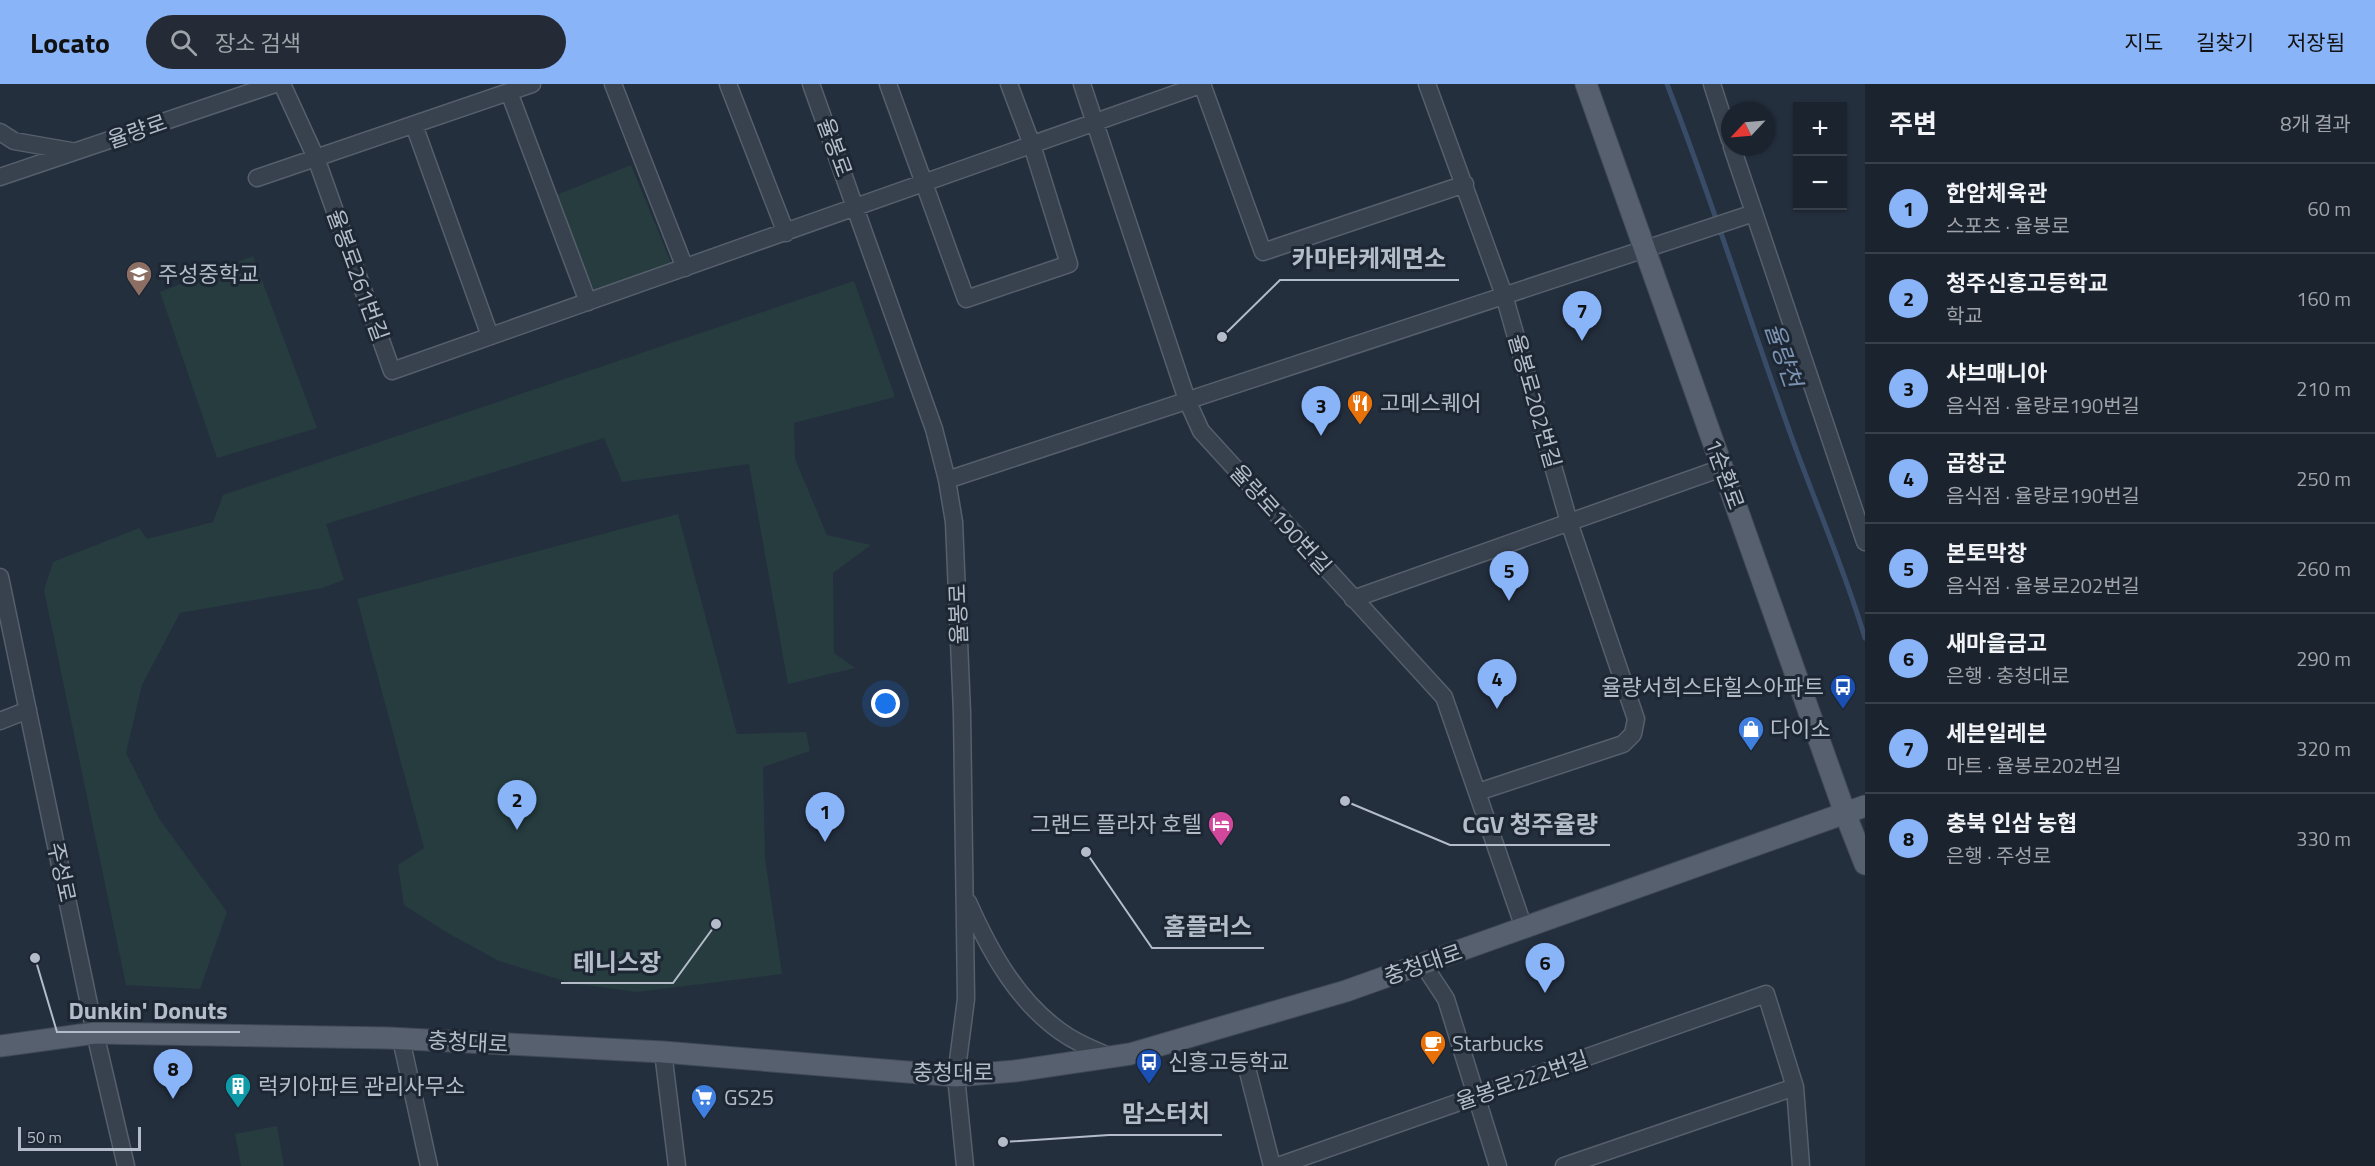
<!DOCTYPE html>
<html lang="ko">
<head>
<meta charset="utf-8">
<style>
  :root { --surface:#1b232e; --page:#242b36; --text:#f1f3f6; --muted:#a0a4aa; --line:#39404a; --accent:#8ab4f8 }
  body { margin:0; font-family:"Titillium Web","Noto Sans KR",sans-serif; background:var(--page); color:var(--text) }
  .controls { position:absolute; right:18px; top:18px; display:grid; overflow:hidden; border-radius:0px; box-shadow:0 2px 4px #0004 }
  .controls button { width:54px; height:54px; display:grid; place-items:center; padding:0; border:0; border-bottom:2px solid var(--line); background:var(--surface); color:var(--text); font:30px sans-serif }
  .compass { position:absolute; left:1721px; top:18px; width:54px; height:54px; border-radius:50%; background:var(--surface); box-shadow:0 2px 4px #0004; rotate:244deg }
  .scale { position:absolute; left:18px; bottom:15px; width:123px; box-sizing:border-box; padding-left:6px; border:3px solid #b4bcc9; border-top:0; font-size:16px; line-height:21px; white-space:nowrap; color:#b4bcc9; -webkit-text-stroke:4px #1d2633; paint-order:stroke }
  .you { position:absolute; left:886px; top:620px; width:21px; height:21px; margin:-15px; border:4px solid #fff; border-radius:50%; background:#1a73e8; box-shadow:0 0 0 9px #1a73e833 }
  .badge { display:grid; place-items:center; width:39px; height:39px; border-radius:50%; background:var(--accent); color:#111; font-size:20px; font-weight:700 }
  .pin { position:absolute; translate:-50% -50px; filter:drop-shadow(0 2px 3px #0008) }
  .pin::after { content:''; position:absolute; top:32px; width:21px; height:18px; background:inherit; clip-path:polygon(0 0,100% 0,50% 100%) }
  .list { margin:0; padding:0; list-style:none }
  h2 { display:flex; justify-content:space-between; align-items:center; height:78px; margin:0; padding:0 24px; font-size:26px }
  h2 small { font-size:20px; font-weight:400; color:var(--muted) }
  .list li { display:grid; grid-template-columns:39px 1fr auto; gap:18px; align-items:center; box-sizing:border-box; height:90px; padding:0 24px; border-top:2px solid var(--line) }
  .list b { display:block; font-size:22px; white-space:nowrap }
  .list p { margin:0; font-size:20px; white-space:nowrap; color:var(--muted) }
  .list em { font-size:20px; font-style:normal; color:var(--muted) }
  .icon { flex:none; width:33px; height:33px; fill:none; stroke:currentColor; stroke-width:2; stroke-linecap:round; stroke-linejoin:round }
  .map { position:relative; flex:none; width:1865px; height:1082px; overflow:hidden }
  header { display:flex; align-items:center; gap:36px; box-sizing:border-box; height:84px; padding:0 30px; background:var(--accent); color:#111 }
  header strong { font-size:28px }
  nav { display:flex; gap:33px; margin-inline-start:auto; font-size:21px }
  .search { width:420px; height:54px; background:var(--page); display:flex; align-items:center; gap:15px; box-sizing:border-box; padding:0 21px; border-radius:33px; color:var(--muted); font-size:22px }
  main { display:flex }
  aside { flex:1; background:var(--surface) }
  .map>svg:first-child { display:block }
  .green { fill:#263c3f }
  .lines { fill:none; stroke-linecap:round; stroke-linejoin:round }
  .stream { stroke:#394c67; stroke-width:5 }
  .minor-casing { stroke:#565f6c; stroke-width:19 }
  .major-casing { stroke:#414a57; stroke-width:23 }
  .minor { stroke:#38414e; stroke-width:16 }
  .major { stroke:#56606e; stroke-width:21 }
  .labels { text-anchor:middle; stroke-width:6; stroke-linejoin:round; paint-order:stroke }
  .street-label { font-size:22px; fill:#b4bcc9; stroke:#1d2633 }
  .poi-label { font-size:22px; fill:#b4bcc9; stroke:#1d2633; text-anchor:start }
  .water-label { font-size:24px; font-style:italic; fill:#7c92b1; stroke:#1d2633 }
  .leader { fill:none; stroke:#b4bcc9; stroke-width:2 }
  .callout-dot { fill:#b4bcc9; stroke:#1d2633; stroke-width:2 }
  .callout-label { font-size:24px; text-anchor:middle; font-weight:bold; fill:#b4bcc9; stroke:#1d2633; stroke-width:6; stroke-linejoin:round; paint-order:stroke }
</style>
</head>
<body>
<header>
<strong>Locato</strong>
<div class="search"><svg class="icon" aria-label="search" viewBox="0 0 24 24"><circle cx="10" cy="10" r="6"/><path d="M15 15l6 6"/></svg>장소 검색</div>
<nav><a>지도</a><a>길찾기</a><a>저장됨</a></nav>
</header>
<main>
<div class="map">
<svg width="1865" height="1082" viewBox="0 0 1865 1082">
  <rect width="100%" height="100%" fill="#242f3e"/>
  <path class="green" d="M 631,81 L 672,181 L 596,210 L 554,112 Z
    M 253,172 L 317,344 L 217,374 L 160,208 Z
    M 854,197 L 895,313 L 794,339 L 795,375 L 827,451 L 871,461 L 833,489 L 834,569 L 855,584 L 788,600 L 749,380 L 622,398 L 604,354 L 326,440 L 344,496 L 322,504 L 180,529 L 142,601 L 126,669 L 158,733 L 227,828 L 200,905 L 126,901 L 44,506 L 53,478 L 139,444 L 147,455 L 213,438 L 223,411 Z
    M 678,430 L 737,650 L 806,648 L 810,667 L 763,683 L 765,774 L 782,890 L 637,908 L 571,899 L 499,877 L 446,848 L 404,821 L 398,781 L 424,764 L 357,515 Z
    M 277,1042 L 284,1082 L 241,1082 L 235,1050 Z"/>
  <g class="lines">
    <path class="stream" d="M 1667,0 C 1713,118 1750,238 1793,357 C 1817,423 1845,487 1865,554"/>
    <g class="minor-casing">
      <path id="minor" d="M 282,0 L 316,74 L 392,287 L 1203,0
        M 613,0 L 685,184
        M 728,0 L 786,149
        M 811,0 L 934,345 L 947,396 L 954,438 L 962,629 L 966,915 L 956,992 L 965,1082
        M 888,0 L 966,215 L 1069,180 L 1032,61 L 1009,0
        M 1082,0 L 1187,316 L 1201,347 L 1444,613 L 1524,844
        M 1202,0 L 1263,168 L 1465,100
        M 1427,0 L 1504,211 L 1569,438 L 1636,635 L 1633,650 L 1623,660 L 1478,708
        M 1712,0 L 1730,56
        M 509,8 L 588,218
        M 414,41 L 490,252
        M 0,48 L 14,57 L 71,67
        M 1732,63 L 1865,458
        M 0,93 L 275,0
        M 257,94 L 532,0
        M 947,396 L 1754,129
        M 0,493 L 95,949 L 126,1082
        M 1353,515 L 1722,384
        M 0,637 L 28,626
        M 968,818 C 990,868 1020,923 1069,953 C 1082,961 1097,967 1111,973
        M 1423,880 L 1446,915 L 1498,1082
        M 401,955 L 429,1082
        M 663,968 L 677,1082
        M 1246,980 L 1272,1082
        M 1278,1082 L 1766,910 L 1795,1003 L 1801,1082
        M 1564,1082 L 1795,1003"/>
    </g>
    <g class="major-casing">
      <path id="major" d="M 1586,0 L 1845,729 L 1865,780
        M 0,962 L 95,949 L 388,954 L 663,968 L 956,992 L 1015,987 L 1130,970 L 1346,907 L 1865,722"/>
    </g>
    <use href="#minor" class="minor"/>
    <use href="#major" class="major"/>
  </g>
  <defs>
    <g id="school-pin" transform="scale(1.35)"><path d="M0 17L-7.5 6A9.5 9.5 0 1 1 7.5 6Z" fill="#8d6e63" stroke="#1d2633"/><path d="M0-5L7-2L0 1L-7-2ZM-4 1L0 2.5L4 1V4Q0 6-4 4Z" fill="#fff"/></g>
    <g id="restaurant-pin" transform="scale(1.35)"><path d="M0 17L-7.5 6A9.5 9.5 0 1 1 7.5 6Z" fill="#e8710a" stroke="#1d2633"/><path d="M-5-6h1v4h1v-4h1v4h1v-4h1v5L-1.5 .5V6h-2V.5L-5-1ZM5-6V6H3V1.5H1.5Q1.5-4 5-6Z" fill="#fff"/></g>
    <g id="bus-pin" transform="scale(1.35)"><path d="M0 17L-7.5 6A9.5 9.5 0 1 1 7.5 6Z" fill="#1a4fb4" stroke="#1d2633"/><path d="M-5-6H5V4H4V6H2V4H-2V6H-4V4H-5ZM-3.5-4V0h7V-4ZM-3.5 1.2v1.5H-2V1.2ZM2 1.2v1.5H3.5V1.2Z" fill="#fff"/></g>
    <g id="shop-pin" transform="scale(1.35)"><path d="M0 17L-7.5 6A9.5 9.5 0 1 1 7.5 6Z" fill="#3f7fe0" stroke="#1d2633"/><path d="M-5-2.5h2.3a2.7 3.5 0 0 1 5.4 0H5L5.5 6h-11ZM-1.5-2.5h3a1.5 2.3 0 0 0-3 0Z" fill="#fff"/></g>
    <g id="hotel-pin" transform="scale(1.35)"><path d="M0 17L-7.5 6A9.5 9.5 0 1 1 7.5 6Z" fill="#d1479c" stroke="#1d2633"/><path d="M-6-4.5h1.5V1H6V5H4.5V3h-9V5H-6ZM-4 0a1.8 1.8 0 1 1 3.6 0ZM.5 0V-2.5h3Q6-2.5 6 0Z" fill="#fff"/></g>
    <g id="cafe-pin" transform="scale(1.35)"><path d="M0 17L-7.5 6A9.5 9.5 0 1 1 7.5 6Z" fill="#e8710a" stroke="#1d2633"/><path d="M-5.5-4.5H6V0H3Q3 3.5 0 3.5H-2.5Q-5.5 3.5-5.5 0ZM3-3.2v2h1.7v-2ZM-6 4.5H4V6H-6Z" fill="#fff"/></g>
    <g id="building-pin" transform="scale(1.35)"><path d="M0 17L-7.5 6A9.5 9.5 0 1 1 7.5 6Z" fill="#0f9aa8" stroke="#1d2633"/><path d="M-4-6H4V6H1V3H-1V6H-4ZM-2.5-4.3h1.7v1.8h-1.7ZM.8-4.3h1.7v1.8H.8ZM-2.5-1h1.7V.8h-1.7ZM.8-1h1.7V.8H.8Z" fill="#fff"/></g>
    <g id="supermarket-pin" transform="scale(1.35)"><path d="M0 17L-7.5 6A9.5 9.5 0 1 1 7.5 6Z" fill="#3f7fe0" stroke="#1d2633"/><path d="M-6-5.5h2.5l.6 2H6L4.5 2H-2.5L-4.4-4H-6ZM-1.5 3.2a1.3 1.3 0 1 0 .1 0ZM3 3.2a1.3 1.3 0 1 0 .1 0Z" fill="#fff"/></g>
  </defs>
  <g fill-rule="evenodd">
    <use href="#school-pin" x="139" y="190"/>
    <use href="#restaurant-pin" x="1360" y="319"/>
    <use href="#bus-pin" x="1843" y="603"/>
    <use href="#shop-pin" x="1751" y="645"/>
    <use href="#hotel-pin" x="1221" y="740"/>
    <use href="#cafe-pin" x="1433" y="959"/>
    <use href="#bus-pin" x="1149" y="978"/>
    <use href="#building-pin" x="238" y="1002"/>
    <use href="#supermarket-pin" x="704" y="1013"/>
  </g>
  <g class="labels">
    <g class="street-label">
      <text transform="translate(137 47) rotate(-19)" y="8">율량로</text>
      <text transform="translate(835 63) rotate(70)" y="8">율봉로</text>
      <text transform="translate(358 191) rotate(70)" y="8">율봉로261번길</text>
      <text transform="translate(1535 317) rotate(74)" y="8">율봉로202번길</text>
      <text transform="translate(1725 390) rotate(70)" y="8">1순환로</text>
      <text transform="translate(1281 435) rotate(48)" y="8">율량로190번길</text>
      <text transform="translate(958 530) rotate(-92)" y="8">율봉로</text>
      <text transform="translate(62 788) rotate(78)" y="8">주성로</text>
      <text transform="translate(1423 880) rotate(-19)" y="8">충청대로</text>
      <text transform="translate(468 958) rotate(3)" y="8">충청대로</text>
      <text x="953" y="996">충청대로</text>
      <text transform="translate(1522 996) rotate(-19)" y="8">율봉로222번길</text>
    </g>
    <g class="poi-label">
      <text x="158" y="198">주성중학교</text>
      <text x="1380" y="327">고메스퀘어</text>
      <text x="1824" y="611" text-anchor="end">율량서희스타힐스아파트</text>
      <text x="1770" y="653">다이소</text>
      <text x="1202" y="748" text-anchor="end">그랜드 플라자 호텔</text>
      <text x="1452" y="967">Starbucks</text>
      <text x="1168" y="986">신흥고등학교</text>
      <text x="258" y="1010">럭키아파트 관리사무소</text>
      <text x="724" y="1021">GS25</text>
    </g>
    <g class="water-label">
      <text transform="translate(1783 271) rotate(71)" y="8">율량천</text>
    </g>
  </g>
  <path class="leader" d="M1222 253L1280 196H1459M1345 717L1450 761H1610M1086 768L1152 864H1264M716 840L673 899H561M35 874L57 948H240M1003 1058L1109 1051H1222"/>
  <g class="callout-dot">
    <circle cx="1222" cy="253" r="6"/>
    <circle cx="1345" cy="717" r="6"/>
    <circle cx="1086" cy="768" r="6"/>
    <circle cx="716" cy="840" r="6"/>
    <circle cx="35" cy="874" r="6"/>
    <circle cx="1003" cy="1058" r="6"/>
  </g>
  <g class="callout-label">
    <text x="1369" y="183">카마타케제면소</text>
    <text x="1530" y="749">CGV 청주율량</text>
    <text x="1208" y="851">홈플러스</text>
    <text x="617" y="887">테니스장</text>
    <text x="148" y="935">Dunkin' Donuts</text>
    <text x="1166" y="1038">맘스터치</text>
  </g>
</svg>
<div class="controls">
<button>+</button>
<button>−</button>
</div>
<svg class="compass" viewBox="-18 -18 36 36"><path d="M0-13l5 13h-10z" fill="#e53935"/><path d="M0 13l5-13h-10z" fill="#a0a4aa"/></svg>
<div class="scale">50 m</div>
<div class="you"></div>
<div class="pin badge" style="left:825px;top:758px">1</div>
<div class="pin badge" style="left:517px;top:746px">2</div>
<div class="pin badge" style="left:1321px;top:352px">3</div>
<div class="pin badge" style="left:1497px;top:625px">4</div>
<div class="pin badge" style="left:1509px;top:517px">5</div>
<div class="pin badge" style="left:1545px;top:909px">6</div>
<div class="pin badge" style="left:1582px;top:257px">7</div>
<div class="pin badge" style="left:173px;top:1015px">8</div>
</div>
<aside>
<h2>주변<small>8개 결과</small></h2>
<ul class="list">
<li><span class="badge">1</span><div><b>한암체육관</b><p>스포츠 · 율봉로</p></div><em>60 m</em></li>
<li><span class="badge">2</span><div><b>청주신흥고등학교</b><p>학교</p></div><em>160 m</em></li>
<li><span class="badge">3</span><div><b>샤브매니아</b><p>음식점 · 율량로190번길</p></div><em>210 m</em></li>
<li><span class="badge">4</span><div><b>곱창군</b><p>음식점 · 율량로190번길</p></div><em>250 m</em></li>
<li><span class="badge">5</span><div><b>본토막창</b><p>음식점 · 율봉로202번길</p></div><em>260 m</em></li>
<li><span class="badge">6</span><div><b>새마을금고</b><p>은행 · 충청대로</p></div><em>290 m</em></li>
<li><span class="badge">7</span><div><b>세븐일레븐</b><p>마트 · 율봉로202번길</p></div><em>320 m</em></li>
<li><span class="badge">8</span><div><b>충북 인삼 농협</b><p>은행 · 주성로</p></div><em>330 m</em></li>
</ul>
</aside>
</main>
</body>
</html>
